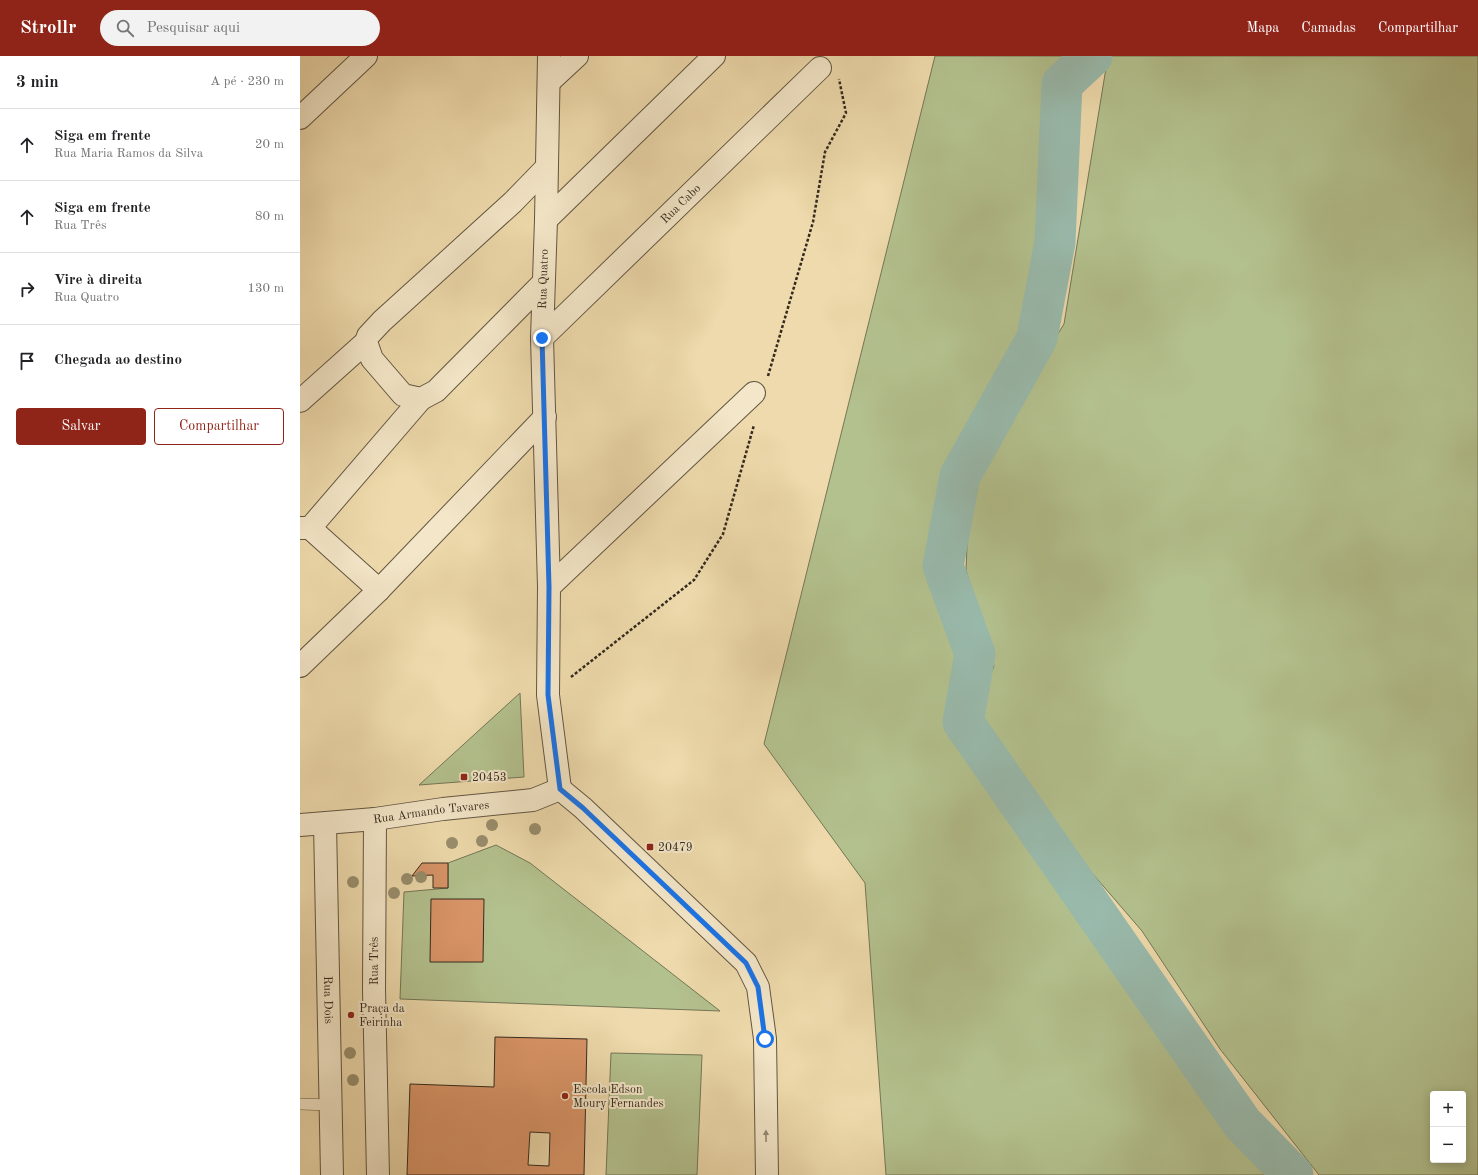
<!DOCTYPE html>
<html lang="pt">
<head>
<meta charset="utf-8">
<style>
  :root { --surface:#fff; --page:#f2f2f2; --text:#202124; --muted:#757577; --line:#e0e0e0; --accent:#8f2418 }
  body { margin:0; font-family:"Old Standard TT",serif; background:var(--page); color:var(--text) }
  .controls { position:absolute; right:12px; bottom:12px; display:grid; overflow:hidden; border-radius:4px; box-shadow:0 2px 10px #0003 }
  .controls button { width:36px; height:36px; display:grid; place-items:center; padding:0; border:0; border-bottom:1px solid var(--line); background:var(--surface); color:var(--text); font:20px sans-serif }
  .stop { position:absolute; width:12px; height:12px; margin:-9px; border:3px solid #1a73e8; border-radius:50%; background:#fff }
  .stop.end { background:#1a73e8; border-color:#fff; box-shadow:0 1px 4px #0008 }
  .list { margin:0; padding:0; list-style:none }
  h2 { display:flex; justify-content:space-between; align-items:center; height:52px; margin:0; padding:0 16px; font-size:17px }
  h2 small { font-size:13px; font-weight:400; color:var(--muted) }
  .list li { display:grid; grid-template-columns:26px 1fr auto; gap:12px; align-items:center; box-sizing:border-box; height:72px; padding:0 16px; border-top:1px solid var(--line) }
  .list b { display:block; font-size:15px; white-space:nowrap }
  .list p { margin:0; font-size:13px; white-space:nowrap; color:var(--muted) }
  .list em { font-size:13px; font-style:normal; color:var(--muted) }
  .actions { display:flex; gap:8px; padding:12px 16px }
  .actions a { flex:1; padding:9px 0; border:1px solid var(--accent); border-radius:4px; text-align:center; font-size:14px; color:var(--accent) }
  .actions .main { background:var(--accent); color:#fff }
  .icon { flex:none; width:22px; height:22px; fill:none; stroke:currentColor; stroke-width:2; stroke-linecap:round; stroke-linejoin:round }
  .map { position:relative; flex:none; width:1178px; height:1119px; overflow:hidden }
  header { display:flex; align-items:center; gap:24px; box-sizing:border-box; height:56px; padding:0 20px; background:var(--accent); color:#fff }
  header strong { font-size:19px }
  nav { display:flex; gap:22px; margin-inline-start:auto; font-size:14px }
  .search { width:280px; height:36px; background:var(--page); display:flex; align-items:center; gap:10px; box-sizing:border-box; padding:0 14px; border-radius:22px; color:var(--muted); font-size:15px }
  main { display:flex }
  aside { flex:1; background:var(--surface) }
  .map>svg:first-child { display:block }
  .green { fill:#b3c18e; stroke:#747656; fill-rule:evenodd }
  .lines { fill:none; stroke-linecap:round; stroke-linejoin:round }
  .river { stroke:#99baac; stroke-width:41 }
  .building { fill:#d99568; stroke:#342a1e; fill-rule:evenodd }
  .service-casing { stroke:#625642; stroke-width:12 }
  .minor-casing { stroke:#625642; stroke-width:24 }
  .path { stroke:#342a1e; stroke-width:2.5; stroke-dasharray:3 2; stroke-linecap:butt }
  .service { stroke:#f4e7c9; stroke-width:11 }
  .minor { stroke:#f4e7c9; stroke-width:22 }
  .tree { fill:#998e6d }
  .oneway { fill:#948874 }
  .route { stroke:#1a73e8; stroke-width:5 }
  .poi-dot { fill:#8f2418; stroke:#f4e7c9; stroke-width:1.5 }
  .labels { text-anchor:middle; stroke-width:4; stroke-linejoin:round; paint-order:stroke }
  .street-label { font-size:12px; fill:#342a1e; stroke:#f4e7c9 }
  .poi-label { font-size:12px; fill:#342a1e; stroke:#f4e7c9; text-anchor:start }
</style>
</head>
<body>
<header>
<strong>Strollr</strong>
<div class="search"><svg class="icon" aria-label="search" viewBox="0 0 24 24"><circle cx="10" cy="10" r="6"/><path d="M15 15l6 6"/></svg>Pesquisar aqui</div>
<nav><a>Mapa</a><a>Camadas</a><a>Compartilhar</a></nav>
</header>
<main>
<aside>
<h2>3 min<small>A pé · 230 m</small></h2>
<ul class="list">
<li><svg class="icon" aria-label="ahead" viewBox="0 0 24 24"><path d="M12 20V5M6 11l6-6 6 6"/></svg><div><b>Siga em frente</b><p>Rua Maria Ramos da Silva</p></div><em>20 m</em></li>
<li><svg class="icon" aria-label="ahead" viewBox="0 0 24 24"><path d="M12 20V5M6 11l6-6 6 6"/></svg><div><b>Siga em frente</b><p>Rua Três</p></div><em>80 m</em></li>
<li><svg class="icon" aria-label="right" viewBox="0 0 24 24"><path d="M7 20v-9h11M14 6l5 5-5 5"/></svg><div><b>Vire à direita</b><p>Rua Quatro</p></div><em>130 m</em></li>
<li><svg class="icon" aria-label="arrive" viewBox="0 0 24 24"><path d="M6 21V4h12l-3 4 3 4H6"/></svg><div><b>Chegada ao destino</b></div></li>
</ul>
<div class="actions"><a class="main">Salvar</a><a>Compartilhar</a></div>
</aside>
<div class="map">
<svg width="1178" height="1119" viewBox="0 0 1178 1119">
  <rect width="100%" height="100%" fill="#eedaac"/>
  <filter id="stains"><feTurbulence type="fractalNoise" baseFrequency=".005" numOctaves="4"/><feColorMatrix values="0 0 0 0 .2 0 0 0 0 .09 0 0 0 0 .02 0 0 0 .5 -.17"/></filter>
  <radialGradient id="worn" r=".72"><stop offset=".6" stop-color="#630" stop-opacity="0"/><stop offset="1" stop-color="#630" stop-opacity=".3"/></radialGradient>
  <path class="green" d="M 635,0 L 792,0 L 762,28 L 755,186 L 737,282 L 660,420 L 643,510 L 675,598 L 663,666 L 669,674 L 694,610 L 666,514 L 670,419 L 764,268 L 807,6 L 811,0 L 1178,0 L 1178,1119 L 1019,1119 L 920,993 L 842,875 L 672,678 L 942,1067 L 993,1119 L 586,1119 L 565,827 L 464,688 ZM 1133,1038 L 1163,1038 L 1163,1104 L 1133,1104 Z
    M 220,637 L 224,721 L 119,729 Z
    M 196,789 L 230,807 L 420,955 L 100,943 L 104,836 L 148,832 L 148,807 Z
    M 311,997 L 402,999 L 397,1119 L 306,1119 Z"/>
  <g class="lines">
    <path class="river" d="M 792,0 L 762,28 L 755,186 L 737,282 L 660,420 L 643,510 L 675,598 L 663,666 L 942,1067 L 993,1119"/>
  </g>
  <path class="building" d="M 122,807 L 148,807 L 148,832 L 133,832 L 133,819 L 112,820 Z
    M 131,843 L 184,843 L 183,906 L 130,906 Z
    M 195,981 L 287,983 L 284,1119 L 107,1119 L 110,1028 L 194,1031 ZM 230,1076 L 250,1077 L 249,1110 L 228,1109 Z"/>
  <g class="lines">
    <g class="service-casing">
      <path id="service" d="M 0,1048 L 31,1049"/>
    </g>
    <g class="minor-casing">
      <g id="minor">
        <path d="M 249,0 L 246,164 L 242,282 L 249,531 L 248,639 L 260,733"/>
        <path d="M 249,26 L 277,0"/>
        <path d="M 0,62 L 66,0"/>
        <path d="M 246,164 L 414,0"/>
        <path d="M 243,227 L 136,335 L 121,343 L 103,339 L 72,303 L 66,286 L 68,280 L 82,265 L 213,146 L 246,112"/>
        <path id="s1" d="M 242,282 L 520,12"/>
        <path d="M 0,345 L 66,286"/>
        <path d="M 0,472 L 10,472 L 121,343"/>
        <path d="M 10,472 L 79,534"/>
        <path d="M 249,531 L 454,337"/>
        <path d="M 0,610 L 79,534 L 245,361"/>
        <path d="M 260,733 L 283,752 L 446,907 L 458,931 L 465,983 L 467,1119"/>
        <path d="M 75,763 L 74,933 L 78,1119"/>
        <path id="s2" d="M 25,768 L 32,1119"/>
        <path id="s3" d="M 0,769 L 75,763 L 143,753 L 233,744 L 260,733"/>
      </g>
    </g>
    <path class="path" d="M 468,320 L 513,166 L 525,96 L 546,57 L 539,23
      M 271,621 L 394,524 L 423,478 L 454,369"/>
    <use href="#service" class="service"/>
    <use href="#minor" class="minor"/>
  </g>
  <g class="tree">
    <circle cx="192" cy="769" r="6"/>
    <circle cx="235" cy="773" r="6"/>
    <circle cx="182" cy="785" r="6"/>
    <circle cx="152" cy="787" r="6"/>
    <circle cx="121" cy="821" r="6"/>
    <circle cx="107" cy="823" r="6"/>
    <circle cx="53" cy="826" r="6"/>
    <circle cx="94" cy="837" r="6"/>
    <circle cx="50" cy="997" r="6"/>
    <circle cx="53" cy="1024" r="6"/>
  </g>
  <defs><path id="oneway-solid" d="M-6-.8H1V-3.2L6.5 0L1 3.2V.8H-6Z"/></defs>
  <use class="oneway" href="#oneway-solid" transform="translate(466 1080) rotate(-91)"/>
  <g class="lines">
    <path class="route" d="M 242,282 L 249,531 L 248,639 L 260,733 L 283,752 L 446,907 L 458,931 L 465,983"/>
  </g>
  <g class="poi-dot">
    <rect x="160" y="717" width="8" height="8" rx="2"/>
    <rect x="346" y="787" width="8" height="8" rx="2"/>
    <circle cx="51" cy="959" r="4"/>
    <circle cx="265" cy="1040" r="4"/>
  </g>
  <g class="labels">
    <g class="street-label">
      <text dy="4" stroke="none"><textPath href="#s1" startOffset="193">Rua Cabo</textPath></text>
      <text transform="translate(243 223) rotate(-88)" y="4">Rua Quatro</text>
      <text dy="4" stroke="none"><textPath href="#s3" startOffset="132">Rua Armando Tavares</textPath></text>
      <text transform="translate(74 905) rotate(-90)" y="4">Rua Três</text>
      <text dy="4" stroke="none"><textPath href="#s2" startOffset="176">Rua Dois</textPath></text>
    </g>
    <g class="poi-label">
      <text x="172" y="725">20453</text>
      <text x="358" y="795">20479</text>
      <text x="59" y="956">Praça da<tspan x="59" dy="14">Feirinha</tspan></text>
      <text x="273" y="1037">Escola Edson<tspan x="273" dy="14">Moury Fernandes</tspan></text>
    </g>
  </g>
  <rect width="100%" height="100%" filter="url(#stains)"/>
  <rect width="100%" height="100%" fill="url(#worn)"/>
</svg>
<div class="controls">
<button>+</button>
<button>−</button>
</div>
<div class="stop" style="left:465px;top:983px"></div>
<div class="stop end" style="left:242px;top:282px"></div>
</div>
</main>
</body>
</html>
